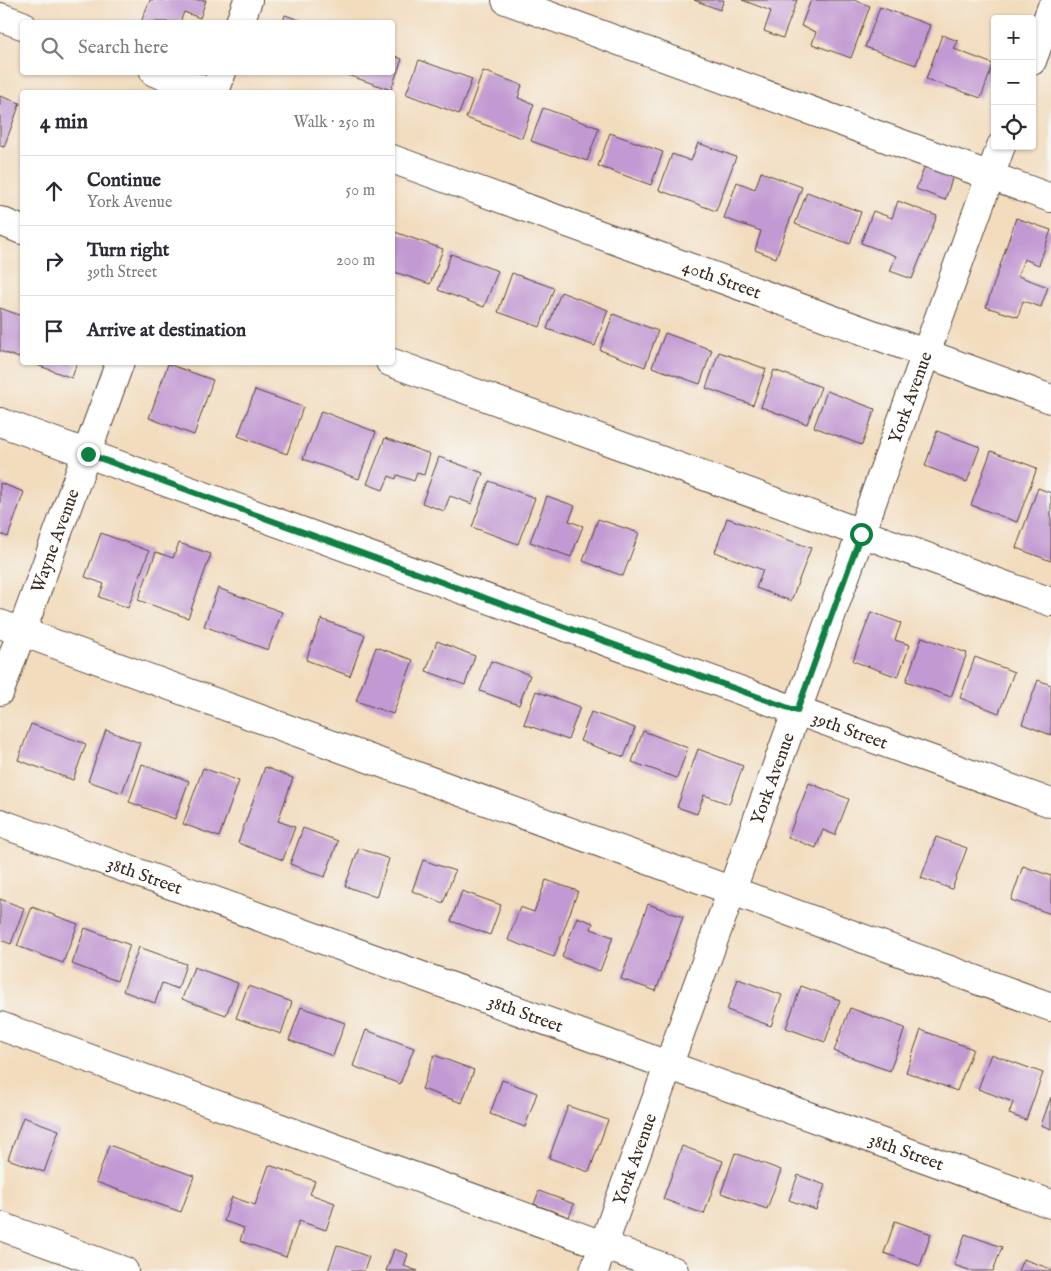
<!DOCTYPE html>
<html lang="en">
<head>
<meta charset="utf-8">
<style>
  :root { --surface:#fff; --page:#f2f2f3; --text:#2b2b33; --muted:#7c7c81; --line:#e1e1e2 }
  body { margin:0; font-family:"IM FELL English",serif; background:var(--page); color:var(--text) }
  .controls { position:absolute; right:15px; top:15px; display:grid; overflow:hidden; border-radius:5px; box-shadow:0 1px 4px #0004 }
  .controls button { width:45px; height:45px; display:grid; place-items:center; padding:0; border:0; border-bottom:1px solid var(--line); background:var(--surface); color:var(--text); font:25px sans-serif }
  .stop { position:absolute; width:15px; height:15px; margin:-11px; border:4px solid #0b8043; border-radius:50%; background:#fff }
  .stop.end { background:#0b8043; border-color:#fff; box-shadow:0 1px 5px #0008 }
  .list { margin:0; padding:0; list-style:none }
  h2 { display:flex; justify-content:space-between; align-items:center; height:65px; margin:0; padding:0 20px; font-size:21px }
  h2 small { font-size:16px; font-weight:400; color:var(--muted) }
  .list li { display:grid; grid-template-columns:32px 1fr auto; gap:15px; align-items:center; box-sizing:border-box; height:70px; padding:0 20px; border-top:1px solid var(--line) }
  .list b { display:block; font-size:19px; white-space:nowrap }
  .list p { margin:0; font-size:16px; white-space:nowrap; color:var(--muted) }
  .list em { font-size:16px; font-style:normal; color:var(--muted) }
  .icon { flex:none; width:28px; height:28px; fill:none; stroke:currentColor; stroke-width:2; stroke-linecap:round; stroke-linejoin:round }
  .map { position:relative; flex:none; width:1051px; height:1271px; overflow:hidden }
  .search { position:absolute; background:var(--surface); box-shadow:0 1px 4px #0004; left:20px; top:20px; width:375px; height:55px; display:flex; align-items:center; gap:12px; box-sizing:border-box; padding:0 18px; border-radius:5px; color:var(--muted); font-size:19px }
  .panel { position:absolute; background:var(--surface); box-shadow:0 1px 4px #0004; left:20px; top:90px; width:375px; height:275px; border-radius:5px }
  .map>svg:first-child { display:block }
  .building { fill:#c299d2 }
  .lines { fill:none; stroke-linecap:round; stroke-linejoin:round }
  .minor-casing { stroke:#564536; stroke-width:30 }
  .minor { stroke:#fff; stroke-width:28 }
  .route { stroke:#0b8043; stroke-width:6 }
  .labels { text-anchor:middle; stroke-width:4; stroke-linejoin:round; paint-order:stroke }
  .street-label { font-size:18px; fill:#3b2a1e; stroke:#f6f6f2 }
</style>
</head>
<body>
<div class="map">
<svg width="1051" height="1271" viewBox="0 0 1051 1271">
  <rect width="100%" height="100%" fill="#f6f6f2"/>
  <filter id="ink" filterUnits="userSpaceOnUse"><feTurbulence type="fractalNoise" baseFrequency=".02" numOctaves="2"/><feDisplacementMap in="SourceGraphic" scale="10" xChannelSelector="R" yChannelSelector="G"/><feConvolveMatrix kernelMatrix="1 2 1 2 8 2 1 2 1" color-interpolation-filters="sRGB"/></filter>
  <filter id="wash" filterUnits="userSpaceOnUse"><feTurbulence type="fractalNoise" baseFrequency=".0096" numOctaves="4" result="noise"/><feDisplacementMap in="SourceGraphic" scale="20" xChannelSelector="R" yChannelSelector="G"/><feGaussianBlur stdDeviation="1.12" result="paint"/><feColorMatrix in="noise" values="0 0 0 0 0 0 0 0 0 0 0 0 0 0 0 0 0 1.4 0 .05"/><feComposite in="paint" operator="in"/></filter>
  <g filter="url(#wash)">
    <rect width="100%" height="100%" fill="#f2dcbd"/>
    <g id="blocks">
      <path class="building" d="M 150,0 L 206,0 L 200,18 L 184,12 L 180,22 L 141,22 Z
        M 694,0 L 724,0 L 720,10 Z
        M 742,0 L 797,0 L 783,38 L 764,31 L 771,11 Z
        M 811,0 L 854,0 L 870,6 L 851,58 L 812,44 L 816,32 L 801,26 Z
        M 880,7 L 930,25 L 916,65 L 865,47 Z
        M 285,15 L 305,22 L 283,22 Z
        M 942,35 L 958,41 L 954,49 L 993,64 L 981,98 L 926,79 Z
        M 392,55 L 402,59 L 391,90 L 342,73 L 392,72 Z
        M 419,60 L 472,79 L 459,114 L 406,94 Z
        M 483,71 L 522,85 L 518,98 L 534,104 L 522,138 L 466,118 Z
        M 0,96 L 20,103 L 4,147 L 0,146 Z
        M 543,108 L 599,128 L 587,161 L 531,141 Z
        M 610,133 L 663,152 L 651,185 L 598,166 Z
        M 698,143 L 736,157 L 716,211 L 659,190 L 672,154 L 691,161 Z
        M 925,166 L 953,176 L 945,200 L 916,189 Z
        M 761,172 L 802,187 L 776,258 L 755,250 L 761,231 L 724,218 L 737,182 L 755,189 Z
        M 807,192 L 861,212 L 850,244 L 795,224 Z
        M 898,201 L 937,216 L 912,279 L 890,271 L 896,256 L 861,243 L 873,211 L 892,218 Z
        M 1016,218 L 1051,230 L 1039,265 L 1024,259 L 1018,276 L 1048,287 L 1041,307 L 1023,301 L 1018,317 L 986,307 Z
        M 392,231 L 443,249 L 430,284 L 392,271 Z
        M 451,254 L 498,271 L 484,307 L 438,290 Z
        M 512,273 L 554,288 L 540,327 L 498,312 Z
        M 561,292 L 608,310 L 595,346 L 547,329 Z
        M 0,308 L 22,316 L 22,349 L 19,358 L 0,351 Z
        M 613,314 L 658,331 L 645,367 L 600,350 Z
        M 665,333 L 712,350 L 700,384 L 652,367 Z
        M 719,352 L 766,369 L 753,405 L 706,388 Z
        M 29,362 L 77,362 L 72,378 Z
        M 168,364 L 213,380 L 194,435 L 149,418 Z
        M 774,370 L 821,387 L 807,424 L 761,407 Z
        M 255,390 L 303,407 L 287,454 L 238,436 Z
        M 827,391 L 875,409 L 862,445 L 814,427 Z
        M 321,411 L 376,432 L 359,479 L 303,459 Z
        M 937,431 L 980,447 L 967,482 L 925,466 Z
        M 385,438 L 430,454 L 424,475 L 417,473 L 414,481 L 397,475 L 396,479 L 389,476 L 383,490 L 367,484 Z
        M 991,451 L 1037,468 L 1017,522 L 971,505 Z
        M 439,457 L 483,473 L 472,504 L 450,496 L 444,511 L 422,503 Z
        M 489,481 L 535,498 L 518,544 L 472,527 Z
        M 0,483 L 24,492 L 8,537 L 0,534 Z
        M 1038,488 L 1051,493 L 1051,561 L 1016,548 Z
        M 547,496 L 575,506 L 569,521 L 583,526 L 571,557 L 530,542 Z
        M 727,518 L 811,548 L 791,601 L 756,588 L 763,570 L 715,552 Z
        M 598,519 L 639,533 L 623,576 L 583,561 Z
        M 101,533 L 149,551 L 128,608 L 99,597 L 104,584 L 85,577 Z
        M 179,543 L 211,554 L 188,618 L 138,600 L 156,552 L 173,558 Z
        M 218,588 L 282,612 L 268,650 L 204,626 Z
        M 871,612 L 901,623 L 895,640 L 910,645 L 898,677 L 853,661 Z
        M 321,619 L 365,635 L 350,676 L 306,660 Z
        M 922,637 L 967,653 L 951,697 L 906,681 Z
        M 437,641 L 475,656 L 465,685 L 426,671 Z
        M 376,647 L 413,660 L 393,714 L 356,701 Z
        M 975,657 L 1014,672 L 999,713 L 960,698 Z
        M 491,661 L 530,675 L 519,705 L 480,691 Z
        M 1038,680 L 1051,685 L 1051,735 L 1022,724 Z
        M 536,691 L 580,707 L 568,740 L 524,724 Z
        M 591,712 L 635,728 L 624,757 L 580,741 Z
        M 31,724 L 86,744 L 73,780 L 18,760 Z
        M 106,730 L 140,743 L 122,793 L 88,781 Z
        M 643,731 L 688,748 L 677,778 L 632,762 Z
        M 698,749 L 743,766 L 729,804 L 704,795 L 697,814 L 677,807 Z
        M 142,764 L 189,781 L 175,819 L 129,802 Z
        M 265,767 L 293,778 L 278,821 L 295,827 L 283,860 L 238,843 Z
        M 203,768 L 239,781 L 219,837 L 183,824 Z
        M 809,783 L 849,799 L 835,835 L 823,830 L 816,848 L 788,837 Z
        M 303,828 L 338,841 L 325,877 L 290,864 Z
        M 936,837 L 967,848 L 952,889 L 921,878 Z
        M 359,848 L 389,859 L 376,897 L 345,886 Z
        M 423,860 L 455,871 L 443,903 L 412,891 Z
        M 1023,866 L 1051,876 L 1051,914 L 1011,900 Z
        M 546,880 L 578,891 L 554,957 L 508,940 L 520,907 L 534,912 Z
        M 462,891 L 501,905 L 490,935 L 451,921 Z
        M 0,899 L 24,908 L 11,944 L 0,940 Z
        M 648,904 L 683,917 L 656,991 L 621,979 Z
        M 32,907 L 78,924 L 63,963 L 17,946 Z
        M 577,917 L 593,923 L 591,929 L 613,937 L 600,971 L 562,957 Z
        M 85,928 L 130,945 L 117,981 L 72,964 Z
        M 139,947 L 186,964 L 178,989 L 162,983 L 155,1003 L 123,991 Z
        M 194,967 L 238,983 L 226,1015 L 182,999 Z
        M 738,979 L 782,995 L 771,1026 L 727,1010 Z
        M 248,986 L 292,1002 L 281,1034 L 236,1018 Z
        M 801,986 L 840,1000 L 825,1042 L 786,1028 Z
        M 301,1007 L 345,1023 L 333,1056 L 289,1040 Z
        M 850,1008 L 905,1028 L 890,1071 L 834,1051 Z
        M 366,1030 L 414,1048 L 400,1084 L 353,1066 Z
        M 921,1030 L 973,1049 L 957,1091 L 906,1072 Z
        M 991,1054 L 1043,1073 L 1026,1120 L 1009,1114 L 1013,1102 L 978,1089 Z
        M 434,1055 L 474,1070 L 462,1103 L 422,1089 Z
        M 502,1080 L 537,1093 L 525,1127 L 490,1114 Z
        M 1051,1097 L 1051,1129 L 1041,1125 Z
        M 568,1106 L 608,1120 L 589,1172 L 549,1158 Z
        M 23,1117 L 59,1130 L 44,1172 L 8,1159 Z
        M 109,1145 L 194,1176 L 181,1212 L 96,1182 Z
        M 682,1146 L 723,1161 L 704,1214 L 663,1199 Z
        M 735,1153 L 781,1170 L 767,1209 L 721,1193 Z
        M 269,1165 L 315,1181 L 310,1194 L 335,1203 L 326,1230 L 299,1221 L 286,1257 L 240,1241 L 244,1228 L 224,1221 L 232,1197 L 255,1205 Z
        M 798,1175 L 825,1185 L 816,1210 L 789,1200 Z
        M 539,1191 L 574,1204 L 569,1217 L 534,1204 Z
        M 895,1221 L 931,1234 L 920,1266 L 884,1253 Z
        M 965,1234 L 1002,1247 L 993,1271 L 972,1271 L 954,1265 Z
        M 337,1245 L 369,1257 L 364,1271 L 328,1271 Z
        M 394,1249 L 408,1254 L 404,1266 L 418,1271 L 386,1271 Z
        M 1023,1259 L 1051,1269 L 1051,1271 L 1018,1271 Z"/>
    </g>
  </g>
  <g filter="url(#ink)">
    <use href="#blocks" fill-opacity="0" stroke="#564536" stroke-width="1"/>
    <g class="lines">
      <g class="minor-casing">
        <g id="minor">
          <path d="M 506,0 L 1051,198"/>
          <path d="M 0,17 L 22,25"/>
          <path d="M 240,22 L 248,0"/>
          <path d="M 1032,61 L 1051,9"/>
          <path d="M 154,72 L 209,92"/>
          <path d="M 215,92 L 222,72"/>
          <path id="s1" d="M 392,159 L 1051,399"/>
          <path d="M 0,221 L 22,230"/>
          <path d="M 390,362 L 1051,602"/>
          <path id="s2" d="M 0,422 L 1051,803"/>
          <path d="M 0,624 L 1051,1007"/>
          <path id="s3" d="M 0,691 L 120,362"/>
          <path id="s4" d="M 0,823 L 1051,1204"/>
          <path d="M 0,1026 L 674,1271"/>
          <path d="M 0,1226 L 124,1271"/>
          <path id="s5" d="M 594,1271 L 1001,146"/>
        </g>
      </g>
      <use href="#minor" class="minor"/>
    </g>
  </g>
  <g class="lines" filter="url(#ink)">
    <path class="route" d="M 88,454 L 797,711 L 861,534"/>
  </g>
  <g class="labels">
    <g class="street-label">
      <text dy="6" stroke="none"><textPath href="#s1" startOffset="351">40th Street</textPath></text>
      <text dy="6" stroke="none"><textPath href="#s5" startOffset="929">York Avenue</textPath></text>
      <text dy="6" stroke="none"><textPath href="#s3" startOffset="160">Wayne Avenue</textPath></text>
      <text dy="6" stroke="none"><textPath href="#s2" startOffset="904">39th Street</textPath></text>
      <text dy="6" stroke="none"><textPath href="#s5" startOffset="524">York Avenue</textPath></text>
      <text dy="6" stroke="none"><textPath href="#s4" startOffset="154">38th Street</textPath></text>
      <text dy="6" stroke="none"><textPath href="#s4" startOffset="559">38th Street</textPath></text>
      <text dy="6" stroke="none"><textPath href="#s4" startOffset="964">38th Street</textPath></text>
      <text dy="6" stroke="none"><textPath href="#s5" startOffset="119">York Avenue</textPath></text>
    </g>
  </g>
</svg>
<div class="controls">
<button>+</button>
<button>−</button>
<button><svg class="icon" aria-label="locate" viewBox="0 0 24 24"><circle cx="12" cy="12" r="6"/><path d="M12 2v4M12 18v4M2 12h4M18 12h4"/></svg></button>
</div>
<div class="stop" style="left:861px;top:534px"></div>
<div class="stop end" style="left:88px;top:454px"></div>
<div class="search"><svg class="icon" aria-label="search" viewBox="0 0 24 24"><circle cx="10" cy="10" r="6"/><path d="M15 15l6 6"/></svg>Search here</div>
<section class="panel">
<h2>4 min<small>Walk · 250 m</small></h2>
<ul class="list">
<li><svg class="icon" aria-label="ahead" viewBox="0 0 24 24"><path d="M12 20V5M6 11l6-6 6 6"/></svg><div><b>Continue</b><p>York Avenue</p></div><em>50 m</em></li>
<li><svg class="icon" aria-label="right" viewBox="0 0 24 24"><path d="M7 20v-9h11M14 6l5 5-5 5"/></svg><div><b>Turn right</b><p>39th Street</p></div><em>200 m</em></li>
<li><svg class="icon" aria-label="arrive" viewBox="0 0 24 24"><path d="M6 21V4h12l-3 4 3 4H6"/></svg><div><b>Arrive at destination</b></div></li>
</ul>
</section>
</div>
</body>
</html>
